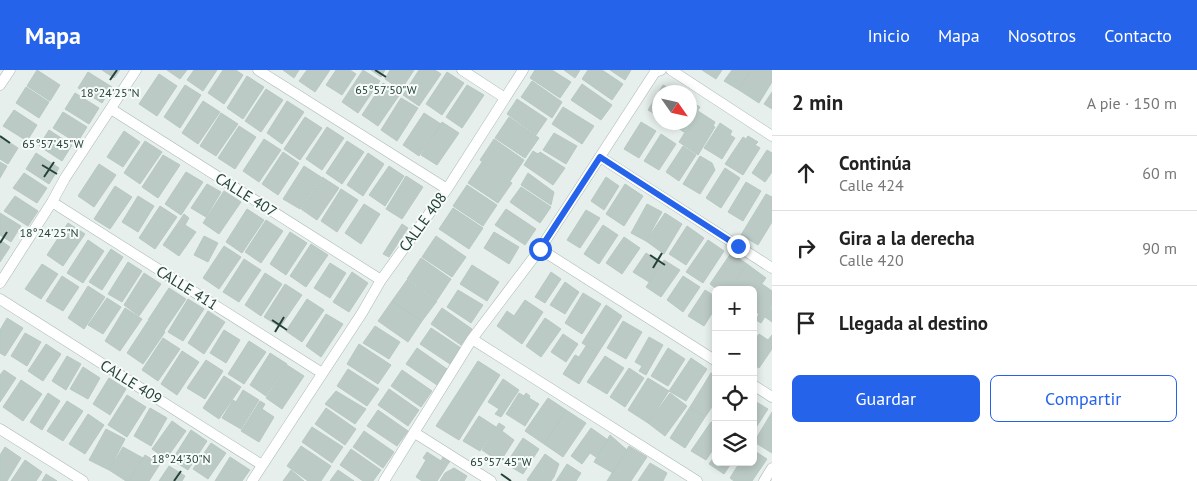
<!DOCTYPE html>
<html lang="es">
<head>
<meta charset="utf-8">
<style>
  :root { --surface:#fff; --page:#f2f2f2; --text:#222; --muted:#767676; --line:#e0e0e0; --accent:#2563eb }
  body { margin:0; font-family:"PT Sans",sans-serif; background:var(--page); color:var(--text) }
  .controls { position:absolute; right:15px; bottom:15px; display:grid; overflow:hidden; border-radius:8px; box-shadow:0 2px 8px #0003 }
  .controls button { width:45px; height:45px; display:grid; place-items:center; padding:0; border:0; border-bottom:1px solid var(--line); background:var(--surface); color:var(--text); font:25px sans-serif }
  .compass { position:absolute; left:652px; top:15px; width:45px; height:45px; border-radius:50%; background:var(--surface); box-shadow:0 2px 8px #0003; rotate:124deg }
  .stop { position:absolute; width:15px; height:15px; margin:-11px; border:4px solid #2563eb; border-radius:50%; background:#fff }
  .stop.end { background:#2563eb; border-color:#fff; box-shadow:0 1px 5px #0008 }
  .list { margin:0; padding:0; list-style:none }
  h2 { display:flex; justify-content:space-between; align-items:center; height:65px; margin:0; padding:0 20px; font-size:21px }
  h2 small { font-size:16px; font-weight:400; color:var(--muted) }
  .list li { display:grid; grid-template-columns:32px 1fr auto; gap:15px; align-items:center; box-sizing:border-box; height:75px; padding:0 20px; border-top:1px solid var(--line) }
  .list b { display:block; font-size:19px; white-space:nowrap }
  .list p { margin:0; font-size:16px; white-space:nowrap; color:var(--muted) }
  .list em { font-size:16px; font-style:normal; color:var(--muted) }
  .actions { display:flex; gap:10px; padding:15px 20px }
  .actions a { flex:1; padding:11px 0; border:1px solid var(--accent); border-radius:8px; text-align:center; font-size:18px; color:var(--accent) }
  .actions .main { background:var(--accent); color:#fff }
  .icon { flex:none; width:28px; height:28px; fill:none; stroke:currentColor; stroke-width:2; stroke-linecap:round; stroke-linejoin:round }
  .map { position:relative; flex:none; width:772px; height:411px; overflow:hidden }
  header { display:flex; align-items:center; gap:30px; box-sizing:border-box; height:70px; padding:0 25px; background:var(--accent); color:#fff }
  header strong { font-size:24px }
  nav { display:flex; gap:28px; margin-inline-start:auto; font-size:18px }
  main { display:flex }
  aside { flex:1; background:var(--surface) }
  .map>svg:first-child { display:block }
  .building { fill:#bbcac4; stroke:#b8c9c2 }
  .lines { fill:none; stroke-linecap:round; stroke-linejoin:round }
  .street-casing { stroke:#a8b8b2; stroke-width:11 }
  .street { stroke:#fff; stroke-width:10 }
  .route { stroke:#2563eb; stroke-width:6 }
  .ticks { fill:none; stroke:#24423a; stroke-width:2 }
  .labels { text-anchor:middle; stroke-width:4; stroke-linejoin:round; paint-order:stroke }
  .street-label { font-size:15px; fill:#24423a; stroke:#f7fbf9 }
  .ticks-label { font-size:12px; text-anchor:middle; fill:#24423a; stroke:#f7fbf9; stroke-width:4; stroke-linejoin:round; paint-order:stroke }
</style>
</head>
<body>
<header>
<strong>Mapa</strong>
<nav><a>Inicio</a><a>Mapa</a><a>Nosotros</a><a>Contacto</a></nav>
</header>
<main>
<div class="map">
<svg width="772" height="411" viewBox="0 0 772 411">
  <rect width="100%" height="100%" fill="#e6efeb"/>
  <path class="building" d="M 37,0 L 60,15 L 50,31 L 27,16 Z
    M 102,0 L 120,0 L 114,8 Z
    M 167,0 L 187,0 L 180,9 Z
    M 194,0 L 217,0 L 203,21 L 187,10 Z
    M 223,0 L 236,0 L 243,5 L 224,34 L 208,23 Z
    M 283,0 L 299,0 L 294,8 Z
    M 307,0 L 330,0 L 315,22 L 299,11 Z
    M 336,0 L 350,0 L 356,4 L 342,25 L 326,15 Z
    M 363,0 L 380,11 L 358,43 L 342,32 Z
    M 371,0 L 385,0 L 381,7 Z
    M 390,0 L 414,0 L 401,20 L 385,9 Z
    M 419,0 L 435,0 L 441,4 L 419,36 L 403,25 Z
    M 535,0 L 552,0 L 571,12 L 560,28 L 530,8 Z
    M 564,0 L 580,0 L 575,8 Z
    M 588,0 L 602,0 L 623,14 L 612,30 L 582,9 Z
    M 610,0 L 631,0 L 625,10 Z
    M 702,0 L 722,0 L 716,9 Z
    M 732,0 L 751,0 L 739,20 L 724,11 Z
    M 751,0 L 772,0 L 772,12 L 759,33 L 739,20 Z
    M 88,2 L 112,17 L 102,33 L 78,18 Z
    M 447,2 L 464,13 L 442,45 L 426,34 Z
    M 159,4 L 177,16 L 157,46 L 139,34 Z
    M 247,6 L 264,17 L 243,49 L 227,38 Z
    M 532,11 L 562,32 L 552,48 L 521,27 Z
    M 383,13 L 400,24 L 378,56 L 362,45 Z
    M 582,14 L 612,35 L 601,50 L 571,30 Z
    M 185,15 L 201,25 L 180,58 L 164,47 Z
    M 467,15 L 484,25 L 462,58 L 446,47 Z
    M 663,15 L 676,22 L 660,22 L 660,47 L 648,40 Z
    M 26,17 L 49,32 L 39,48 L 16,33 Z
    M 266,19 L 283,30 L 261,62 L 245,51 Z
    M 772,22 L 772,39 L 764,34 Z
    M 75,23 L 99,38 L 89,54 L 65,39 Z
    M 401,28 L 418,38 L 397,71 L 381,60 Z
    M 517,29 L 547,49 L 536,65 L 507,44 Z
    M 203,31 L 220,42 L 198,74 L 182,63 Z
    M 287,31 L 304,42 L 282,74 L 267,63 Z
    M 690,31 L 700,37 L 684,62 L 669,52 L 690,52 Z
    M 563,37 L 594,56 L 582,74 L 552,54 Z
    M 14,40 L 37,55 L 27,71 L 3,56 Z
    M 698,41 L 715,52 L 713,56 L 715,57 L 698,85 L 679,72 Z
    M 63,42 L 87,57 L 77,73 L 53,58 Z
    M 221,43 L 238,54 L 216,86 L 200,76 Z
    M 424,43 L 441,54 L 419,86 L 403,75 Z
    M 305,47 L 322,58 L 300,90 L 284,79 Z
    M 509,47 L 539,68 L 525,88 L 495,68 Z
    M 442,52 L 459,63 L 437,95 L 421,85 Z
    M 641,52 L 656,61 L 639,88 L 624,79 Z
    M 720,53 L 732,61 L 730,65 L 735,68 L 722,89 L 704,78 Z
    M 239,56 L 256,67 L 235,99 L 218,88 Z
    M 327,57 L 344,68 L 322,100 L 306,89 Z
    M 49,60 L 72,75 L 62,91 L 39,76 Z
    M 124,61 L 140,72 L 123,97 L 107,87 Z
    M 554,63 L 577,76 L 566,94 L 543,80 Z
    M 661,64 L 676,74 L 659,100 L 644,91 Z
    M 0,66 L 18,78 L 8,94 L 0,89 Z
    M 748,66 L 758,72 L 755,75 L 760,78 L 743,105 L 725,94 L 743,67 L 746,69 Z
    M 264,69 L 281,80 L 259,112 L 243,101 Z
    M 494,69 L 524,90 L 510,111 L 480,90 Z
    M 145,71 L 162,82 L 140,114 L 124,103 Z
    M 347,71 L 364,82 L 342,114 L 326,103 Z
    M 683,76 L 696,85 L 679,111 L 666,102 Z
    M 767,80 L 772,83 L 772,102 L 765,112 L 752,103 Z
    M 533,81 L 538,84 L 540,82 L 565,98 L 553,115 L 524,95 Z
    M 283,82 L 299,93 L 278,125 L 262,114 Z
    M 36,83 L 59,98 L 49,114 L 26,99 Z
    M 368,83 L 384,94 L 363,126 L 347,115 Z
    M 163,85 L 180,95 L 158,128 L 142,117 Z
    M 700,86 L 712,93 L 715,100 L 700,124 L 683,114 Z
    M 0,92 L 7,96 L 0,108 Z
    M 482,92 L 512,113 L 498,133 L 468,113 Z
    M 99,94 L 116,105 L 94,137 L 78,126 Z
    M 304,96 L 321,107 L 300,139 L 283,129 Z
    M 389,96 L 404,106 L 385,136 L 369,125 Z
    M 725,98 L 740,108 L 721,138 L 706,128 Z
    M 186,102 L 203,112 L 181,145 L 165,134 Z
    M 24,103 L 47,118 L 37,133 L 13,118 Z
    M 528,103 L 554,122 L 551,135 L 521,115 Z
    M 406,106 L 423,117 L 402,149 L 386,139 Z
    M 322,107 L 339,118 L 317,150 L 301,139 Z
    M 606,107 L 619,116 L 604,140 L 591,131 Z
    M 746,112 L 761,121 L 743,151 L 728,142 Z
    M 207,114 L 221,122 L 206,147 L 191,138 Z
    M 625,114 L 643,126 L 624,156 L 606,144 Z
    M 467,115 L 497,135 L 483,156 L 453,136 Z
    M 115,116 L 132,127 L 110,159 L 94,149 Z
    M 521,117 L 551,137 L 540,153 L 510,132 Z
    M 341,119 L 358,130 L 337,162 L 321,151 Z
    M 224,121 L 241,132 L 219,164 L 203,153 Z
    M 766,124 L 772,127 L 772,152 L 758,175 L 741,165 Z
    M 15,126 L 38,141 L 28,156 L 4,141 Z
    M 138,126 L 154,136 L 138,162 L 122,152 Z
    M 364,134 L 380,144 L 361,174 L 345,163 Z
    M 647,134 L 662,142 L 646,171 L 631,163 Z
    M 160,136 L 177,147 L 155,179 L 139,168 Z
    M 453,138 L 483,158 L 469,179 L 439,159 Z
    M 247,139 L 264,150 L 242,183 L 226,172 Z
    M 506,139 L 536,159 L 525,175 L 495,155 Z
    M 586,140 L 600,148 L 580,178 L 567,170 Z
    M 0,143 L 21,156 L 11,172 L 0,165 Z
    M 665,143 L 682,154 L 664,184 L 646,171 Z
    M 184,144 L 189,148 L 185,155 L 196,162 L 179,186 L 163,175 Z
    M 266,150 L 283,161 L 261,193 L 245,182 Z
    M 68,153 L 85,164 L 63,196 L 47,185 Z
    M 402,154 L 408,158 L 389,187 L 383,184 Z
    M 603,155 L 618,165 L 599,194 L 584,184 Z
    M 687,156 L 704,168 L 686,195 L 669,184 Z
    M 290,162 L 307,173 L 286,205 L 270,194 Z
    M 494,162 L 519,177 L 509,194 L 484,178 Z
    M 204,166 L 218,173 L 208,192 L 194,185 Z
    M 436,166 L 466,187 L 452,207 L 422,187 Z
    M 624,167 L 640,178 L 622,204 L 606,193 Z
    M 0,170 L 10,177 L 0,192 Z
    M 88,170 L 104,181 L 83,213 L 67,203 Z
    M 708,170 L 724,181 L 703,213 L 686,202 Z
    M 311,174 L 328,185 L 306,217 L 290,206 Z
    M 224,176 L 241,187 L 219,219 L 203,208 Z
    M 111,179 L 123,187 L 102,220 L 89,212 Z
    M 646,183 L 662,193 L 649,212 L 633,202 Z
    M 731,183 L 747,194 L 729,220 L 718,220 L 710,214 Z
    M 421,188 L 451,209 L 437,230 L 407,209 Z
    M 244,189 L 261,200 L 239,232 L 223,222 Z
    M 664,190 L 680,200 L 661,227 L 646,217 Z
    M 128,192 L 142,201 L 122,232 L 108,224 Z
    M 330,193 L 346,203 L 330,228 L 314,218 Z
    M 42,194 L 58,204 L 41,229 L 25,219 Z
    M 747,194 L 766,208 L 753,226 L 753,220 L 730,220 Z
    M 472,195 L 499,212 L 487,231 L 460,214 Z
    M 352,202 L 368,213 L 349,242 L 333,232 Z
    M 551,202 L 561,209 L 545,233 L 535,227 Z
    M 144,203 L 161,214 L 139,246 L 124,235 Z
    M 265,203 L 282,214 L 261,246 L 245,235 Z
    M 62,206 L 79,217 L 63,241 L 46,231 Z
    M 683,206 L 700,217 L 683,242 L 667,230 Z
    M 407,210 L 437,231 L 422,251 L 392,231 Z
    M 565,212 L 579,222 L 565,244 L 550,235 Z
    M 285,214 L 302,225 L 280,257 L 264,247 Z
    M 762,214 L 772,221 L 772,235 L 761,253 L 756,250 L 759,244 L 753,240 L 753,227 Z
    M 88,216 L 105,227 L 84,259 L 68,248 Z
    M 169,218 L 186,229 L 164,261 L 148,250 Z
    M 458,220 L 483,235 L 471,253 L 447,237 Z
    M 705,220 L 716,227 L 716,237 L 704,256 L 688,246 Z
    M 583,223 L 601,234 L 582,264 L 565,253 Z
    M 107,228 L 121,237 L 103,264 L 88,255 Z
    M 188,229 L 204,239 L 183,271 L 168,262 Z
    M 307,229 L 324,240 L 302,272 L 286,261 Z
    M 525,230 L 543,242 L 522,274 L 497,256 L 507,241 L 514,246 Z
    M 392,231 L 422,251 L 408,272 L 378,251 Z
    M 606,235 L 622,246 L 598,283 L 582,273 Z
    M 772,237 L 772,252 L 765,247 Z
    M 125,238 L 142,249 L 120,281 L 105,271 Z
    M 442,238 L 472,259 L 461,275 L 431,254 Z
    M 208,241 L 225,252 L 204,284 L 188,273 Z
    M 326,244 L 343,254 L 321,287 L 306,276 Z
    M 7,248 L 23,258 L 5,286 L 0,283 L 0,260 Z
    M 545,248 L 561,259 L 541,287 L 526,276 Z
    M 148,251 L 165,262 L 143,294 L 127,283 Z
    M 623,251 L 642,262 L 626,289 L 607,278 Z
    M 375,256 L 400,272 L 389,289 L 363,273 Z
    M 431,258 L 461,278 L 450,294 L 420,274 Z
    M 224,260 L 240,270 L 226,293 L 210,283 Z
    M 25,263 L 41,272 L 27,296 L 11,286 Z
    M 563,264 L 578,274 L 566,292 L 551,282 Z
    M 759,264 L 768,270 L 772,265 L 772,279 L 759,298 L 753,294 L 753,272 Z
    M 649,267 L 663,275 L 646,305 L 639,301 L 642,296 L 635,292 Z
    M 163,268 L 180,279 L 158,311 L 142,300 Z
    M 249,271 L 266,282 L 244,314 L 228,304 Z
    M 46,274 L 61,284 L 43,311 L 28,301 Z
    M 359,274 L 391,295 L 378,314 L 347,294 Z
    M 586,276 L 598,283 L 579,314 L 563,304 L 575,285 L 579,287 Z
    M 417,278 L 447,299 L 437,315 L 406,294 Z
    M 668,278 L 685,289 L 668,316 L 651,306 Z
    M 182,281 L 199,292 L 177,325 L 161,314 Z
    M 270,283 L 287,294 L 266,326 L 250,315 Z
    M 67,286 L 81,294 L 66,320 L 52,311 Z
    M 605,286 L 624,298 L 607,324 L 587,312 Z
    M 691,288 L 707,299 L 686,331 L 669,321 Z
    M 206,290 L 223,301 L 205,329 L 187,318 Z
    M 478,291 L 500,305 L 459,370 L 436,356 Z
    M 287,295 L 304,306 L 282,339 L 266,328 Z
    M 83,297 L 100,308 L 88,329 L 70,319 Z
    M 629,298 L 644,308 L 625,337 L 610,327 Z
    M 348,299 L 379,319 L 367,336 L 337,316 Z
    M 4,300 L 16,308 L 0,332 L 0,305 Z
    M 402,300 L 432,321 L 421,337 L 391,316 Z
    M 711,303 L 716,305 L 716,331 L 705,347 L 690,337 Z
    M 224,306 L 241,317 L 219,349 L 203,338 Z
    M 109,308 L 126,319 L 110,345 L 93,334 Z
    M 648,308 L 669,321 L 648,353 L 628,340 Z
    M 503,309 L 519,320 L 501,347 L 495,344 L 499,339 L 488,332 Z
    M 21,310 L 42,324 L 23,351 L 3,337 Z
    M 389,319 L 419,340 L 408,356 L 378,335 Z
    M 243,320 L 259,330 L 241,359 L 222,348 L 233,330 L 236,332 Z
    M 336,321 L 366,339 L 355,354 L 325,334 Z
    M 48,323 L 60,331 L 42,360 L 30,352 Z
    M 519,323 L 524,326 L 526,323 L 530,326 L 529,328 L 539,334 L 525,356 L 506,344 Z
    M 670,323 L 687,336 L 665,366 L 648,353 Z
    M 127,325 L 146,337 L 127,367 L 108,355 Z
    M 548,328 L 566,340 L 544,374 L 525,361 Z
    M 753,330 L 768,339 L 753,362 Z
    M 67,331 L 83,341 L 63,371 L 47,361 Z
    M 260,331 L 265,334 L 262,339 L 274,347 L 259,372 L 241,361 Z
    M 690,337 L 705,347 L 685,378 L 670,368 Z
    M 150,338 L 167,348 L 151,376 L 134,366 Z
    M 326,338 L 356,359 L 345,375 L 315,354 Z
    M 378,340 L 408,361 L 397,376 L 367,356 Z
    M 566,340 L 586,353 L 563,387 L 544,374 Z
    M 772,342 L 772,383 L 754,372 Z
    M 88,344 L 104,355 L 85,384 L 69,374 Z
    M 479,346 L 496,357 L 480,381 L 463,371 Z
    M 172,351 L 186,361 L 166,389 L 152,379 Z
    M 711,352 L 716,355 L 716,375 L 706,390 L 691,381 Z
    M 499,353 L 505,357 L 502,361 L 514,370 L 500,392 L 482,380 Z
    M 312,357 L 343,377 L 332,393 L 302,372 Z
    M 591,358 L 608,370 L 596,387 L 590,383 L 582,394 L 571,386 Z
    M 106,359 L 125,369 L 109,400 L 89,390 Z
    M 191,360 L 207,371 L 188,400 L 172,390 Z
    M 364,361 L 394,382 L 383,398 L 353,377 Z
    M 610,365 L 627,380 L 613,403 L 594,392 Z
    M 523,368 L 539,379 L 523,404 L 506,394 Z
    M 211,373 L 226,383 L 208,409 L 193,399 Z
    M 301,376 L 331,396 L 321,411 L 308,411 L 287,396 Z
    M 629,376 L 647,387 L 631,411 L 607,411 Z
    M 5,377 L 21,388 L 7,411 L 0,411 L 0,385 Z
    M 123,377 L 143,388 L 129,411 L 126,411 L 109,400 Z
    M 351,379 L 381,400 L 373,411 L 363,411 L 340,395 Z
    M 753,380 L 767,389 L 752,411 L 734,411 L 730,408 L 740,392 L 753,392 Z
    M 427,382 L 441,391 L 443,387 L 450,391 L 437,411 L 422,411 L 416,407 L 426,390 L 423,388 Z
    M 545,384 L 559,394 L 554,407 L 551,411 L 529,411 L 527,410 Z
    M 716,384 L 716,392 L 732,392 L 724,404 L 709,394 Z
    M 145,385 L 160,394 L 149,411 L 129,411 Z
    M 230,387 L 250,400 L 242,411 L 215,411 Z
    M 25,390 L 42,402 L 36,411 L 11,411 Z
    M 650,393 L 667,403 L 663,411 L 638,411 Z
    M 567,394 L 581,403 L 576,411 L 556,411 Z
    M 169,396 L 185,406 L 182,411 L 159,411 Z
    M 454,398 L 467,406 L 464,411 L 440,411 L 445,403 Z
    M 291,400 L 304,411 L 283,411 Z
    M 338,400 L 354,411 L 330,411 Z
    M 46,404 L 57,411 L 42,411 Z"/>
  <g class="lines">
    <g class="street-casing">
      <path id="street" d="M 258,0 L 447,119
        M 462,0 L 505,28
        M 671,0 L 772,66
        M 0,15 L 10,0
        M 111,39 L 381,210
        M 600,87 L 772,198
        M 52,132 L 322,303
        M 540,179 L 716,291
        M 0,213 L 52,132 L 65,108 L 136,0
        M 0,229 L 262,395
        M 472,269 L 697,411
        M 753,315 L 772,327
        M 0,359 L 83,411
        M 415,363 L 491,411
        M 252,411 L 362,243 L 381,210 L 447,119 L 523,0
        M 384,411 L 472,269 L 540,179 L 655,2 L 661,0
        M 764,411 L 772,398"/>
    </g>
    <use href="#street" class="street"/>
  </g>
  <g class="lines">
    <path class="route" d="M 540,179 L 600,87 L 738,176"/>
  </g>
  <path class="ticks" d="M 375,0 L 386,7M 110,10 L 117,0M 0,66 L 10,73M 42,95 L 57,104M 44,107 L 54,92M 0,173 L 7,162M 650,185 L 665,195M 653,198 L 662,183M 272,250 L 287,260M 275,262 L 284,247M 501,404 L 511,411M 174,411 L 181,401"/>
  <g class="labels">
    <g class="street-label">
      <text transform="translate(246 125) rotate(32)" y="5">CALLE 407</text>
      <text transform="translate(423 152) rotate(-54)" y="5">CALLE 408</text>
      <text transform="translate(187 218) rotate(32)" y="5">CALLE 411</text>
      <text transform="translate(131 312) rotate(32)" y="5">CALLE 409</text>
    </g>
  </g>
  <g class="ticks-label">
    <text x="386" y="24">65°57'50"W</text>
    <text x="110" y="27">18°24'25"N</text>
    <text x="53" y="78">65°57'45"W</text>
    <text x="49" y="167">18°24'25"N</text>
    <text x="181" y="393">18°24'30"N</text>
    <text x="501" y="396">65°57'45"W</text>
  </g>
</svg>
<div class="controls">
<button>+</button>
<button>−</button>
<button><svg class="icon" aria-label="locate" viewBox="0 0 24 24"><circle cx="12" cy="12" r="6"/><path d="M12 2v4M12 18v4M2 12h4M18 12h4"/></svg></button>
<button><svg class="icon" aria-label="layers" viewBox="0 0 24 24"><path d="M12 4l9 5-9 5-9-5zM3 14l9 5 9-5"/></svg></button>
</div>
<svg class="compass" viewBox="-18 -18 36 36"><path d="M0-13l5 13h-10z" fill="#e53935"/><path d="M0 13l5-13h-10z" fill="#767676"/></svg>
<div class="stop" style="left:540px;top:179px"></div>
<div class="stop end" style="left:738px;top:176px"></div>
</div>
<aside>
<h2>2 min<small>A pie · 150 m</small></h2>
<ul class="list">
<li><svg class="icon" aria-label="ahead" viewBox="0 0 24 24"><path d="M12 20V5M6 11l6-6 6 6"/></svg><div><b>Continúa</b><p>Calle 424</p></div><em>60 m</em></li>
<li><svg class="icon" aria-label="right" viewBox="0 0 24 24"><path d="M7 20v-9h11M14 6l5 5-5 5"/></svg><div><b>Gira a la derecha</b><p>Calle 420</p></div><em>90 m</em></li>
<li><svg class="icon" aria-label="arrive" viewBox="0 0 24 24"><path d="M6 21V4h12l-3 4 3 4H6"/></svg><div><b>Llegada al destino</b></div></li>
</ul>
<div class="actions"><a class="main">Guardar</a><a>Compartir</a></div>
</aside>
</main>
</body>
</html>
